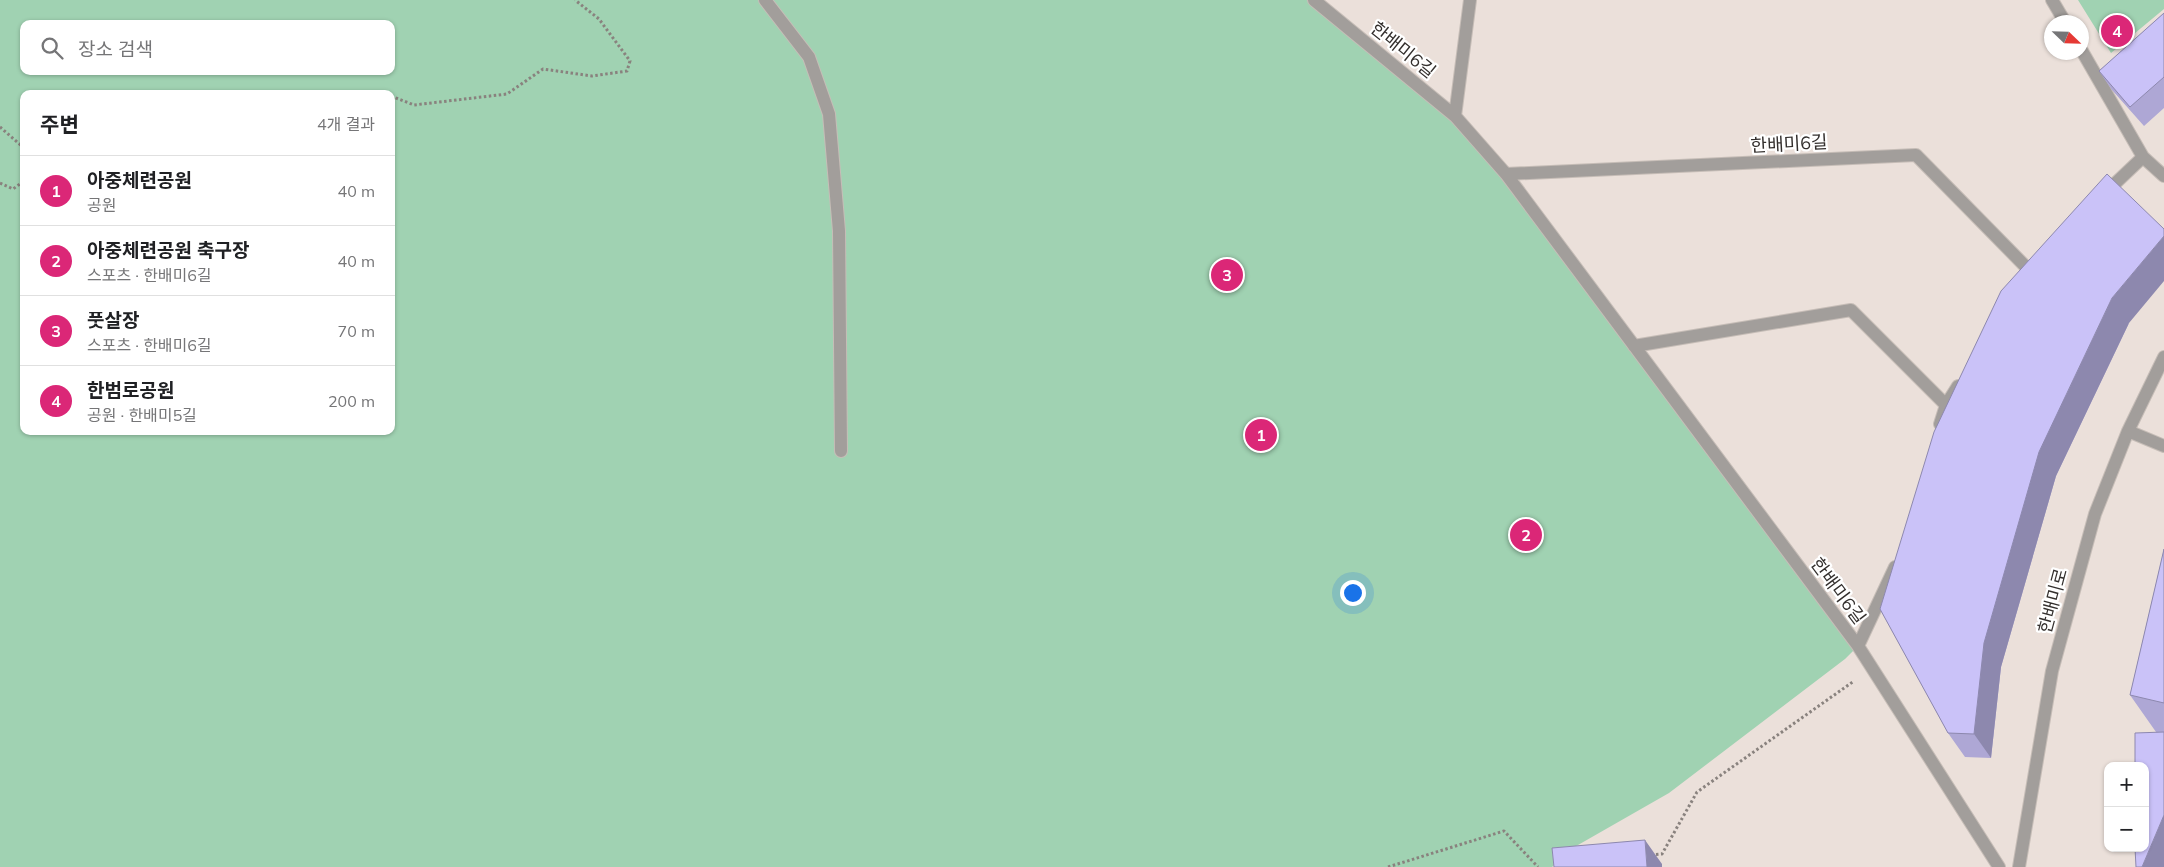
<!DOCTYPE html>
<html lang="ko">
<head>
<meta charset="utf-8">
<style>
  :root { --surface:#fff; --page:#f6f6f6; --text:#202124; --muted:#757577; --line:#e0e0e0; --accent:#db2777 }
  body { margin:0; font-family:Mulish,"Noto Sans KR",sans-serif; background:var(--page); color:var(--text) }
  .controls { position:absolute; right:15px; bottom:15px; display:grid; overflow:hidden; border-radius:10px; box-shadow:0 1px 4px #0004 }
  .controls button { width:45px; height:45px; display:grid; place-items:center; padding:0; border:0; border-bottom:1px solid var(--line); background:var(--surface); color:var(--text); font:25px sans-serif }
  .compass { position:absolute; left:2044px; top:15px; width:45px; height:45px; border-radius:50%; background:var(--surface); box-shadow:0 1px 4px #0004; rotate:113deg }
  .you { position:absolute; left:1352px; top:592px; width:18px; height:18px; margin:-12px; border:4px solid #fff; border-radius:50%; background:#1a73e8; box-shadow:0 0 0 8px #1a73e833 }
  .badge { display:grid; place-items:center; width:32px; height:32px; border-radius:50%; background:var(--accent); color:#fff; font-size:16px; font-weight:700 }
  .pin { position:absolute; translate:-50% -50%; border:2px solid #fff; box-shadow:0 1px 5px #0006 }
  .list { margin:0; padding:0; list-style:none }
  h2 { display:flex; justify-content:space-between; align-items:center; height:65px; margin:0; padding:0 20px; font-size:21px }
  h2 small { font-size:16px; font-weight:400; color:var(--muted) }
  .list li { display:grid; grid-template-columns:32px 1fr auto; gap:15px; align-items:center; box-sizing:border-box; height:70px; padding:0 20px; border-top:1px solid var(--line) }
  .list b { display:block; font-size:19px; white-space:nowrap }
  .list p { margin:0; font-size:16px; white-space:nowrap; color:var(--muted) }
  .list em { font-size:16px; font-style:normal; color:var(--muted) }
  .icon { flex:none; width:28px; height:28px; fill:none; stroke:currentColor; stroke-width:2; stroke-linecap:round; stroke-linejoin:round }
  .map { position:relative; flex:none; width:2164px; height:867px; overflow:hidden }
  .search { position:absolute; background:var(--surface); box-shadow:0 1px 4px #0004; left:20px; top:20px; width:375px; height:55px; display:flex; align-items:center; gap:12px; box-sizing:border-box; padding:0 18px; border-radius:10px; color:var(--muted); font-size:19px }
  .panel { position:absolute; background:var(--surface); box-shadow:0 1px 4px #0004; left:20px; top:90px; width:375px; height:345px; border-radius:10px }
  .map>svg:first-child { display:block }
  .green { fill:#a0d2b2; fill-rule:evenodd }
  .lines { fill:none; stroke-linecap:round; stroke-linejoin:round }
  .minor-casing { stroke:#c6bdb7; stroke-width:14 }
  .path { stroke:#89827e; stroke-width:3; stroke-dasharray:2.5 2.5; stroke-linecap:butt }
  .minor { stroke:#a29e9b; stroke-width:12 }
  .wall { fill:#aea7d5 }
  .shaded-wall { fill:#8d88ae }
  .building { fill:#cac2f8; stroke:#8d88ae }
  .labels { text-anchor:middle; stroke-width:4.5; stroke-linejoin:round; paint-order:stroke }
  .street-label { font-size:18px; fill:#332f2d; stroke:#fff }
</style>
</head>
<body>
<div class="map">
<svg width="2164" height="867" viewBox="0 0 2164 867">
  <rect width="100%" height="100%" fill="#ebe0da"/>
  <path class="green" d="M 0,0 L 1314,0 L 1455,116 L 1858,646 L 1845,659 L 1669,793 L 1571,849 L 1552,867 L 0,867 ZM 24,24 L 391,24 L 391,71 L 24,71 ZM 24,94 L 391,94 L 391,431 L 24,431 Z
    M 2078,0 L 2164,0 L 2164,9 L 2111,53 Z"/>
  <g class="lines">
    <g class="minor-casing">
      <path id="minor" d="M 765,0 L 809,57 L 829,114 L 839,231 L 841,451
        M 1314,0 L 1455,116 L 1506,174 L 1858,646 L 1999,867
        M 2052,0 L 2065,22
        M 2082,51 L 2143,157 L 2164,176
        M 1455,116 L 1470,0
        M 1506,174 L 1916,155 L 2026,267
        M 2105,193 L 2143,157
        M 1634,346 L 1851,310 L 1946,405
        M 1940,424 L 1946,405 L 1958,386
        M 2128,431 L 2164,446
        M 1858,646 L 1895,567
        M 2019,867 L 2052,671 L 2095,514 L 2128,431 L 2164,357"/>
    </g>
    <path class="path" d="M 379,94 L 383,92 L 387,94
      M 391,96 L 414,105 L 507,94 L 543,69 L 592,76 L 627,71 L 630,61 L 599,19 L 575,0
      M 0,127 L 24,148
      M 0,183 L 13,189 L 24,181
      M 1651,855 L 1662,854 L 1697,792 L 1854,681
      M 1388,867 L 1504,831 L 1538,867"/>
    <use href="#minor" class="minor"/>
  </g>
  <path class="wall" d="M 2164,13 L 2164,108 L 2144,126 L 2112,90 L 2099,71 Z
    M 2129,323 L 2056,476 L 2001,667 L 1991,758 L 1965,757 L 1948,733 L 1880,609 Z
    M 2164,549 L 2164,867 L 2156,732 L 2130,695 Z"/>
  <path class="shaded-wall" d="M 2164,236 L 2164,281 L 2129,323 L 2056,476 L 2001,667 L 1991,758 L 1974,734 L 1984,643 L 2039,452 L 2112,298 Z
    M 2164,815 L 2164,867 L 2142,867 Z
    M 1645,840 L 1662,864 L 1662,867 L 1647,867 Z"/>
  <path class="building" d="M 2164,13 L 2164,77 L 2130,107 L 2099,71 Z
    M 2107,174 L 2164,229 L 2164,236 L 2112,298 L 2039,452 L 1984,643 L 1974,734 L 1948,733 L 1880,609 L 1934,432 L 2001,291 Z
    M 2164,549 L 2164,703 L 2130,695 Z
    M 2164,732 L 2164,815 L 2142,867 L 2136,867 L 2135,848 L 2145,848 L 2145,766 L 2135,766 L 2135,733 Z
    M 1645,840 L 1647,867 L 1554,867 L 1552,848 Z"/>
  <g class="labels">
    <g class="street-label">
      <text transform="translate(1403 50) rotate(39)" y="6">한배미6길</text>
      <text transform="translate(1789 144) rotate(-3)" y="6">한배미6길</text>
      <text transform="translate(1838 591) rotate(53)" y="6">한배미6길</text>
      <text transform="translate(2053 601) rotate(-75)" y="6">한배미로</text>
    </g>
  </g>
</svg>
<div class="controls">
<button>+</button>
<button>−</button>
</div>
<svg class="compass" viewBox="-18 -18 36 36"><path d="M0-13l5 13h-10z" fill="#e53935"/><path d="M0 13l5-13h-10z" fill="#757577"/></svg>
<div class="you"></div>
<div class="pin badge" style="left:1261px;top:435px">1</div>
<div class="pin badge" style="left:1526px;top:535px">2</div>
<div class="pin badge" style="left:1227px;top:275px">3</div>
<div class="pin badge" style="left:2117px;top:31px">4</div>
<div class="search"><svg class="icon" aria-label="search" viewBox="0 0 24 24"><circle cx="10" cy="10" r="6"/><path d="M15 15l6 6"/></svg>장소 검색</div>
<section class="panel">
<h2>주변<small>4개 결과</small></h2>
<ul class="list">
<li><span class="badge">1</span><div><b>아중체련공원</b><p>공원</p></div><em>40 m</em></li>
<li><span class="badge">2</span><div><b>아중체련공원 축구장</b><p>스포츠 · 한배미6길</p></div><em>40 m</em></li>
<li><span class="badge">3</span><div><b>풋살장</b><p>스포츠 · 한배미6길</p></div><em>70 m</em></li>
<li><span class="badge">4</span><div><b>한범로공원</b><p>공원 · 한배미5길</p></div><em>200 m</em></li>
</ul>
</section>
</div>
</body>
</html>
